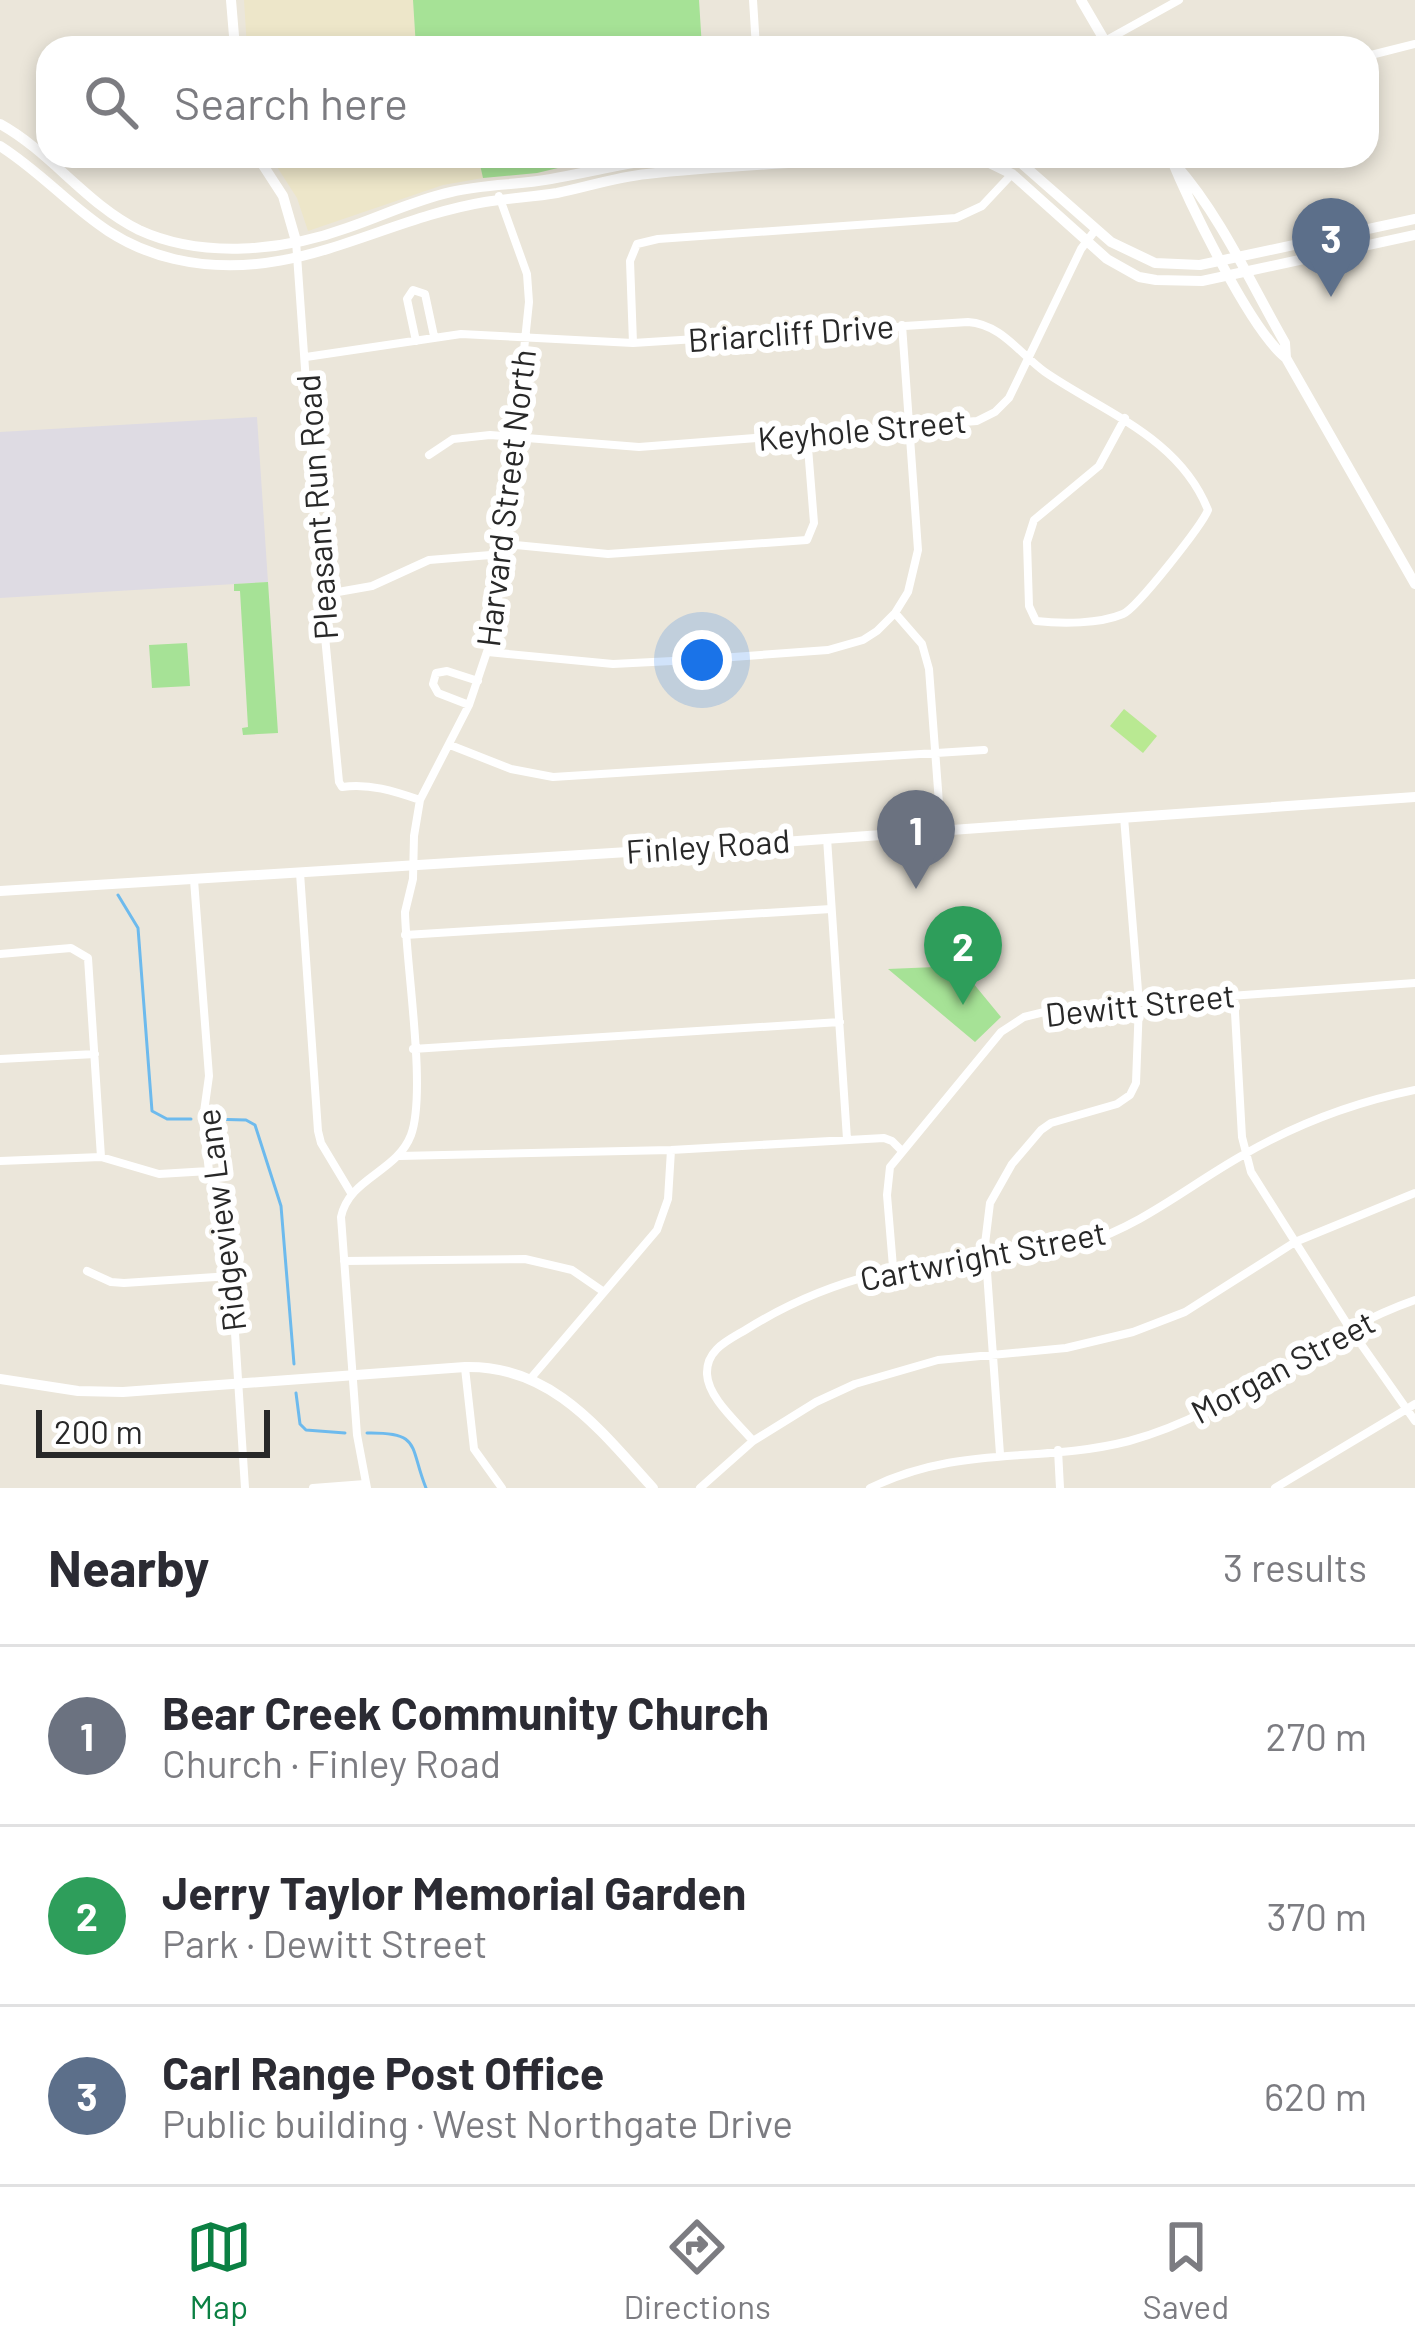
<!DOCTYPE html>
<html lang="en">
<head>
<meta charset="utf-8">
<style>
  :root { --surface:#fff; --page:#f2f2f3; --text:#2b2b33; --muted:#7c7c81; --line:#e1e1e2; --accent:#0b8043 }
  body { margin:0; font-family:Barlow,sans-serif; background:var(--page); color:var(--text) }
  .scale { position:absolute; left:36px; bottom:30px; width:234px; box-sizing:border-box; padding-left:12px; border:6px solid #282828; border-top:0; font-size:33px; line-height:42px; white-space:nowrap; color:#282828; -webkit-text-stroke:9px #fff; paint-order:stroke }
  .you { position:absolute; left:702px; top:660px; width:42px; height:42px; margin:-30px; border:9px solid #fff; border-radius:50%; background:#1a73e8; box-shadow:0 0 0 18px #1a73e833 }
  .badge { display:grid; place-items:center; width:78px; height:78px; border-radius:50%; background:var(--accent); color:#fff; font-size:39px; font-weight:700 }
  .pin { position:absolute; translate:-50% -99px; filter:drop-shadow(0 3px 6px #0008) }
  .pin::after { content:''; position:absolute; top:63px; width:42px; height:36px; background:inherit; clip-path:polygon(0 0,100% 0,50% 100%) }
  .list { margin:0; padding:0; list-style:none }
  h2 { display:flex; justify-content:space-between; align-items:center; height:156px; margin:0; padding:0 48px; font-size:51px }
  h2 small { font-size:39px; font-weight:400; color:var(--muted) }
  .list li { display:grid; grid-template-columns:78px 1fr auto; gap:36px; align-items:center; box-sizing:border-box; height:180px; padding:0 48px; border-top:3px solid var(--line) }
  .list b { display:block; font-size:45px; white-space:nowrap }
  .list p { margin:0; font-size:39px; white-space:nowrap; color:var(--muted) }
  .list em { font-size:39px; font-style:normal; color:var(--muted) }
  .icon { flex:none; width:66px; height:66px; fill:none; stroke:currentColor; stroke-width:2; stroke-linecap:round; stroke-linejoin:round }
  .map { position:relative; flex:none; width:1415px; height:1488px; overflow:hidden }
  .search { position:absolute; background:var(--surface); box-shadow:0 6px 18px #0003; left:36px; right:36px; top:36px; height:132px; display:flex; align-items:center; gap:30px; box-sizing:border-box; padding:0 42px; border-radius:36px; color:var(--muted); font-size:45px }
  .sheet { height:696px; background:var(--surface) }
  nav { display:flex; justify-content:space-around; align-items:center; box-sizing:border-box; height:168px; border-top:3px solid var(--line); background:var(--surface); font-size:33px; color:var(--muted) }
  nav a { display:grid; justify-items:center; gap:6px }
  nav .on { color:var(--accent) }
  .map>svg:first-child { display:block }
  .industrial { fill:#dedbe3 }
  .education { fill:#ede6c9 }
  .green { fill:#a6e296 }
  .pitch { fill:#b9e992 }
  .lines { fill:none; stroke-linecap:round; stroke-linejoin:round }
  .stream { stroke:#6dbaed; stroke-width:3 }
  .minor { stroke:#fff; stroke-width:8 }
  .tertiary { stroke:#fff; stroke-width:10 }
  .secondary { stroke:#fff; stroke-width:10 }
  .labels { text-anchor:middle; stroke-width:12; stroke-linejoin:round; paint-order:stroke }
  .street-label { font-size:33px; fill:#282828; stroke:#fff }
</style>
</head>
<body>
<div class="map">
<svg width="1415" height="1488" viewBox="0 0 1415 1488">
  <rect width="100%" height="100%" fill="#ebe6da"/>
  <path class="industrial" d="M 257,417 L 268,582 L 0,598 L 0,432 Z"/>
  <path class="education" d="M 244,0 L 413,0 L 416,48 L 247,48 Z
    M 270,156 L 478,156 L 483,178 L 443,185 L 308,231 L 297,198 Z"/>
  <path class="green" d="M 413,0 L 699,0 L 702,48 L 416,48 Z
    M 478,156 L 608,156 L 537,173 L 483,178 Z
    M 268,582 L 278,733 L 243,735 L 242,728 L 248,727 L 240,591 L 234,591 L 234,584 Z
    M 187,643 L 190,686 L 152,688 L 149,645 Z
    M 959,966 L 1001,1017 L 975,1042 L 888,969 Z"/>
  <path class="pitch" d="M 1124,709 L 1157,736 L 1143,753 L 1110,726 Z"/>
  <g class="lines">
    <path class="stream" d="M 118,895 L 138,928 L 152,1111 L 167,1119 L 191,1119
      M 208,1119 L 246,1120 L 255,1125 L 281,1206 L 294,1364
      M 296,1393 L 300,1424 L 306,1430 L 345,1433
      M 367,1433 C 422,1432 409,1446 426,1488"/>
    <path class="minor" d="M 753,0 L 756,48
      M 1105,41 L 1179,0
      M 1367,56 L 1415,44
      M 296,241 L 321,595 L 339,782 L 342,787 C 369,783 394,791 420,800
      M 416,341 L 407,299 L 413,290 L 425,294 L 434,336
      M 633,343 L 630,261 L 637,244 L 658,239 L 956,218 L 982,206 L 1011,175
      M 306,357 L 461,334 L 633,343 L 968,322 C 1001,324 1020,354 1045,372 C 1103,412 1179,437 1208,510 C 1202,525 1137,608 1123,614 C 1099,624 1062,624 1036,621 L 1029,606 L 1027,542 L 1034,520 L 1099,466 L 1125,418
      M 429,455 L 453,439 L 490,435 L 639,447 L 977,421 L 995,412 L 1009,398 L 1081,249 L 1096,229
      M 505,544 L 608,554 L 807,540 L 814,523 L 807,435
      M 321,595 L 372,586 L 429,560 L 503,554
      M 895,613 L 922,644 L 929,669 L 941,830
      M 488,652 L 613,664 L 692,660 L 828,650 L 863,640 L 877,631 L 895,613 L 908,592 L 918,550 L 902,325
      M 469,705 L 438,693 L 433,684 L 436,673 L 447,671 L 478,681
      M 450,745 L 511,769 L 553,777 L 984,750
      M 827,838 L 847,1139
      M 300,873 L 318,1131 L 321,1143 L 351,1193
      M 194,880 L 209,1076 L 203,1119 L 209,1171 L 228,1224 L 245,1488
      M 405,935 L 831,909
      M 0,954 L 71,948 L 88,958 L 101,1157
      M 1234,995 L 1242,1137 L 1251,1172 L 1349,1327 L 1415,1421
      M 413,1049 L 840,1022
      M 0,1059 L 95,1054
      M 399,1156 L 671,1150 L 884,1138 L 892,1141 L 901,1150
      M 0,1161 L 101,1157 L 159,1174 L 209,1171
      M 344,1261 L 525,1259 L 572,1270 L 604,1292
      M 893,1267 L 887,1195 L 890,1167 L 1001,1032 L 1024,1017 L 1061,1008 L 1415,983
      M 87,1271 L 111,1282 L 124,1283 L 231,1276
      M 465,1368 L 474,1449 L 502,1488
      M 531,1378 L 657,1230 L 668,1199 L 671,1150
      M 753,1441 C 738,1423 708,1398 707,1374 C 706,1349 729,1340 747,1329 C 859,1259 958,1261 1082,1244 C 1143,1225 1188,1186 1243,1155 C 1295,1125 1356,1102 1415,1090
      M 1058,1450 L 1060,1488
      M 1000,1454 L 985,1244 L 990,1203 L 1012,1164 L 1041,1130 L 1051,1123 L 1117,1104 L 1130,1095 L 1136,1083 L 1139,1003 L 1124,817
      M 313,1488 L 365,1484
      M 367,1488 L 357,1435 L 341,1217 C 349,1178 397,1172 411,1135 C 427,1091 406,966 405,912 L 413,879 L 414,836 L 420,800 L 469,705 L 495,628 L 529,302 L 527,274 L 499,196
      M 700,1488 L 753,1441 L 816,1402 L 855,1384 L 938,1360 L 1066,1348 L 1133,1332 L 1185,1312 L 1295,1242 L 1415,1193
      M 870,1488 C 961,1444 1039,1464 1129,1441 C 1234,1413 1314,1335 1415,1300
      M 1275,1488 L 1415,1404"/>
    <path class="tertiary" d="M 231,0 L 235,48
      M 1081,0 L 1109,48
      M 257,156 L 283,196 L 296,241
      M 1170,156 C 1189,202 1250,330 1286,358 L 1415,584
      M 1176,165 C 1221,216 1251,284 1285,343 L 1286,358
      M 0,891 L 740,845 L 1415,797
      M 0,1379 L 78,1391 L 123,1392 L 465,1367 C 552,1365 600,1430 653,1488"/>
    <path class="secondary" d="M 0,124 C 51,152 86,204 139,230 C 202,259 284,251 347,228 C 382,216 415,200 451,192 C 484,184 518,185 551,179 C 600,170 637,160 687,156
      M 0,146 C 64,187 93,240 174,259 C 291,286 377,220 485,202 C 509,198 533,197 557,193 C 587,187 616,177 647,174 C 731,165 817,162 902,156
      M 975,156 L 1012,174 L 1107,259 L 1139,277 L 1156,280 L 1202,281 L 1415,235
      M 1013,156 L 1111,242 L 1155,263 L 1200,265 L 1415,219"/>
  </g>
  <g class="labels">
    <g class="street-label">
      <text transform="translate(791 333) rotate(-4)" y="12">Briarcliff Drive</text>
      <text transform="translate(862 430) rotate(-5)" y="12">Keyhole Street</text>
      <text transform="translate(506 498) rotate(-83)" y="12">Harvard Street North</text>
      <text transform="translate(317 507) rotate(-94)" y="12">Pleasant Run Road</text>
      <text transform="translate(708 846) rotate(-4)" y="12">Finley Road</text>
      <text transform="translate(1140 1005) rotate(-6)" y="12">Dewitt Street</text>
      <text transform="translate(221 1220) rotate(-97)" y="12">Ridgeview Lane</text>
      <text transform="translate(983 1256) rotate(-11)" y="12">Cartwright Street</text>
      <text transform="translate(1283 1367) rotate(-28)" y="12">Morgan Street</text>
    </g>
  </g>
</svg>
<div class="scale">200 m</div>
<div class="you"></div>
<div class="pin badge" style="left:916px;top:889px;background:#6b7280">1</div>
<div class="pin badge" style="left:963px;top:1005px;background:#2e9e5b">2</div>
<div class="pin badge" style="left:1331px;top:297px;background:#5c6f8a">3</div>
<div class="search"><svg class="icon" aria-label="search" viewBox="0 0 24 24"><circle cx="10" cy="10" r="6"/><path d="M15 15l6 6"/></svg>Search here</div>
</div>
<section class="sheet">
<h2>Nearby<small>3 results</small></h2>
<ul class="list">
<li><span class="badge" style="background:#6b7280">1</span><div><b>Bear Creek Community Church</b><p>Church · Finley Road</p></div><em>270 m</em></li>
<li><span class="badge" style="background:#2e9e5b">2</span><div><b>Jerry Taylor Memorial Garden</b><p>Park · Dewitt Street</p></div><em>370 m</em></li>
<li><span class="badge" style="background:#5c6f8a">3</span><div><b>Carl Range Post Office</b><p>Public building · West Northgate Drive</p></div><em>620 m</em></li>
</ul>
</section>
<nav>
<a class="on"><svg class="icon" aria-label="map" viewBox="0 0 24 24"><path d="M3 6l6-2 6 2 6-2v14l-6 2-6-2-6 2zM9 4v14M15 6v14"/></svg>Map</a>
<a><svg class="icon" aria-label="directions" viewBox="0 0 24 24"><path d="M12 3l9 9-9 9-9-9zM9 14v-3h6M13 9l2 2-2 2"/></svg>Directions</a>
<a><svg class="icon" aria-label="saved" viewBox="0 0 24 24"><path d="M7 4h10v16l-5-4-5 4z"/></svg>Saved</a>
</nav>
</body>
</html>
